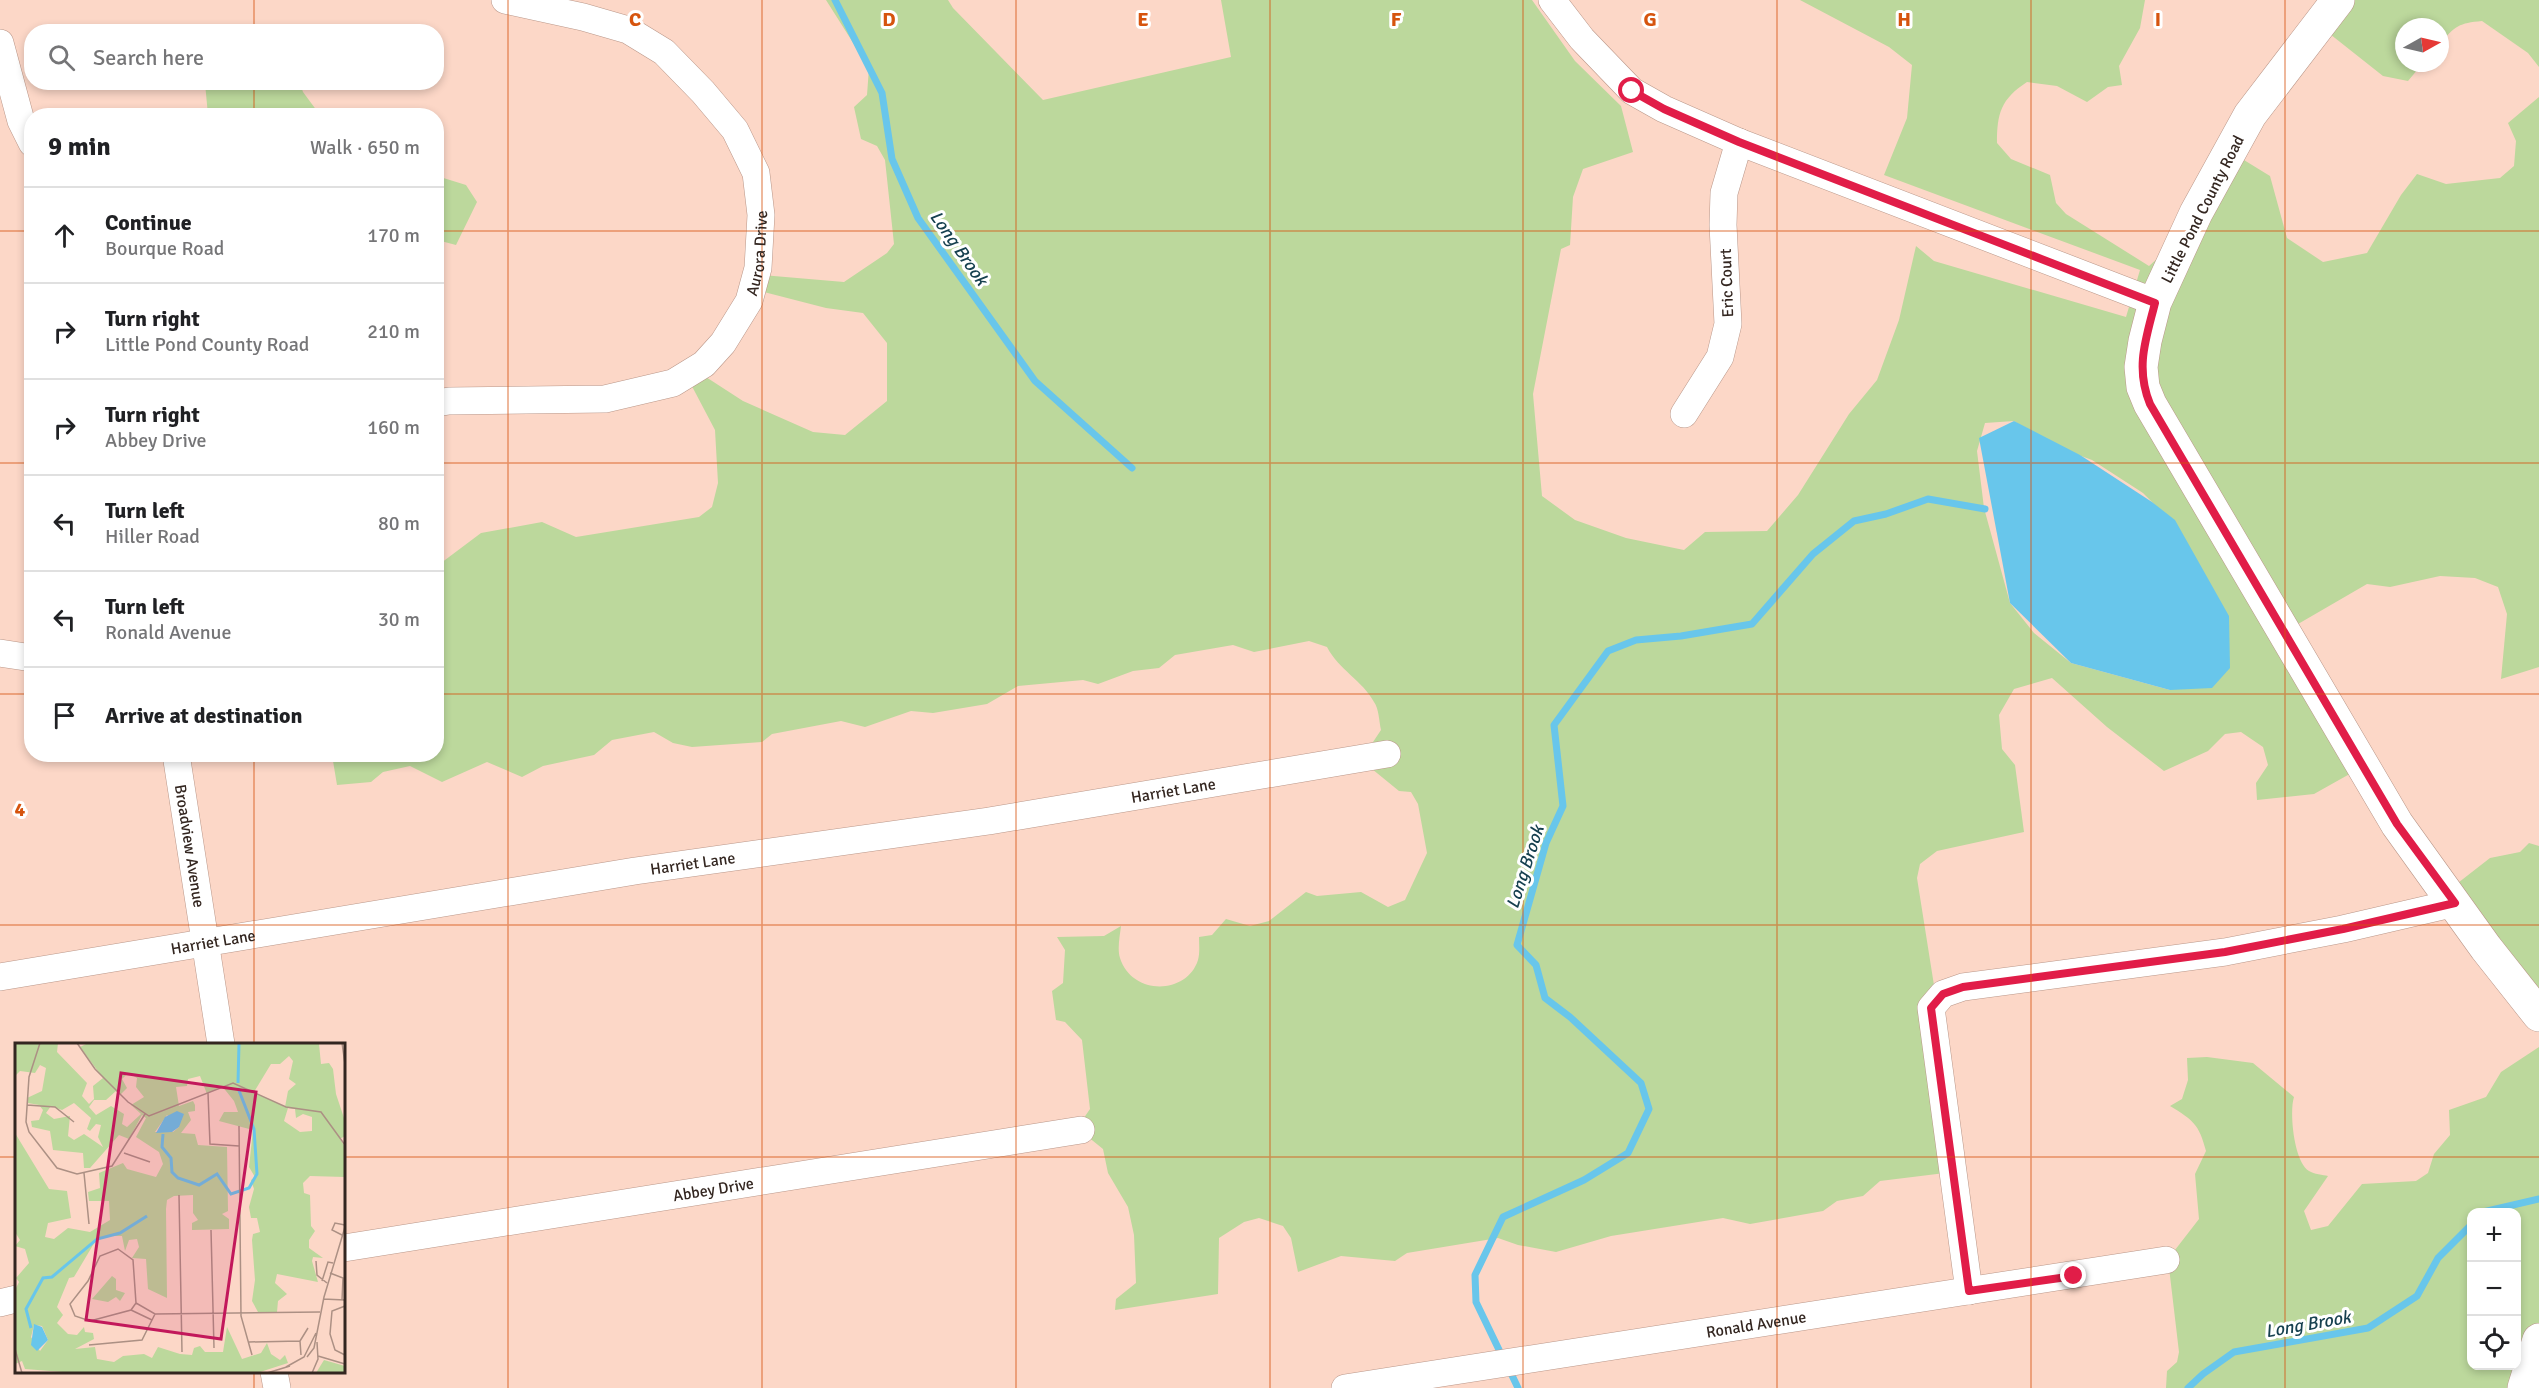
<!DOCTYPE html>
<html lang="en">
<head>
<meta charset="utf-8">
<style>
  :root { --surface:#fff; --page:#f6f6f6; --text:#202124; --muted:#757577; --line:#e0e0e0 }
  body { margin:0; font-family:Signika,sans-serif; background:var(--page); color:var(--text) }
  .controls { position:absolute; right:18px; bottom:18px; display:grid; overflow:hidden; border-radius:12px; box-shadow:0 3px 9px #0003 }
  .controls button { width:54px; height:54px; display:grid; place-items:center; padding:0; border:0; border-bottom:2px solid var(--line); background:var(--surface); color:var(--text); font:30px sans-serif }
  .compass { position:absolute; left:2395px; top:18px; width:54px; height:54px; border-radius:50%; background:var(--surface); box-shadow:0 3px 9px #0003; rotate:82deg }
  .stop { position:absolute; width:18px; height:18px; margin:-14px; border:4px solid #e11d48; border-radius:50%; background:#fff }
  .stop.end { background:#e11d48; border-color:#fff; box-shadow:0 2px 6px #0008 }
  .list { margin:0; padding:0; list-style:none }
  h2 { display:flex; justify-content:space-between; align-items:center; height:78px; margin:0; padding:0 24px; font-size:26px }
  h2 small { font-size:20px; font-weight:400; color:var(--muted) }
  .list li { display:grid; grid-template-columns:39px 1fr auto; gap:18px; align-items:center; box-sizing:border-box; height:96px; padding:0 24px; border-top:2px solid var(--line) }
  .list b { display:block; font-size:22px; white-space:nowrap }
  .list p { margin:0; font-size:20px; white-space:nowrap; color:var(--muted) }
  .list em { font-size:20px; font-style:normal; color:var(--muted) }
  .icon { flex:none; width:33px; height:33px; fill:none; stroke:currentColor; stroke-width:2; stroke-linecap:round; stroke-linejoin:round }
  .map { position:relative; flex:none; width:2539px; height:1388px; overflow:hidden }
  .search { position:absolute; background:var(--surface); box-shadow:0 3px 9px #0003; left:24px; top:24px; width:420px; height:66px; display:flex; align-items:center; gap:15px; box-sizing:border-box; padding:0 21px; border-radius:24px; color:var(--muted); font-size:22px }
  .panel { position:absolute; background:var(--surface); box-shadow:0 3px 9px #0003; left:24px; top:108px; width:420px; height:654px; border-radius:24px }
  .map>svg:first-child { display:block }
  .green { fill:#bcd89c; fill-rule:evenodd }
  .water { fill:#68c6eb }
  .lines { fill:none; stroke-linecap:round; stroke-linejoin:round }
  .stream { stroke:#68c6eb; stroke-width:7 }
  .street-casing { stroke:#ba9789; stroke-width:28 }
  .secondary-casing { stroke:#ba9789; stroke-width:34 }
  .street { stroke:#fff; stroke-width:27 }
  .secondary { stroke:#fff; stroke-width:33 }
  .route { stroke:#e11d48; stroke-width:8 }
  .grid { fill:none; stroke:#d6540e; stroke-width:1.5; stroke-opacity:0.55 }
  .labels { text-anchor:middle; stroke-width:6; stroke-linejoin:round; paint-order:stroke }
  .street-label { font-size:16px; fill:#332620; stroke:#fff }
  .water-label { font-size:18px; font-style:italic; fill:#16404f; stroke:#fff }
  .inset-river { fill:none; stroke:#68c6eb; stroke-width:3 }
  .inset-road { fill:none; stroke:#ac9084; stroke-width:1.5 }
  .view { fill:#c2185b; fill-opacity:0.15; stroke:#c2185b; stroke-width:3 }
  .inset-edge { fill:none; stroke:#332620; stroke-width:3 }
  .grid-label { font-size:20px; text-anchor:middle; font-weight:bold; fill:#d6540e; stroke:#fff; stroke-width:6; stroke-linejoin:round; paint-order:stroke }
</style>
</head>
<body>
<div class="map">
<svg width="2539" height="1388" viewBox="0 0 2539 1388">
  <rect width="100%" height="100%" fill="#fcd7c7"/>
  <path class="green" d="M 826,0 L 948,0 L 953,8 L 1043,100 L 1231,57 L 1221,0 L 1532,0 L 1575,61 L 1621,106 L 1633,152 L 1583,169 L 1573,197 L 1570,245 L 1561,249 L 1533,394 L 1542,496 L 1575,520 L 1626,538 L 1684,550 L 1705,532 L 1767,531 L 1798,495 L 1849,414 L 1877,380 L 1899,320 L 1916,246 L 1934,261 L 2126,317 L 2140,270 L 1884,175 L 1907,118 L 1912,65 L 1889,47 L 1800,0 L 2145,0 L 2140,28 L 2119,66 L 2122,85 L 2108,87 L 2087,102 L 2057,86 L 2027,82 C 2001,99 1997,113 1997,143 L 2011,159 L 2050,175 L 2056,203 L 2066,214 L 2149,266 L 2177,241 L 2226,149 L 2270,176 L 2287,238 L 2323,262 L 2367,253 L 2401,195 L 2417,174 L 2446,184 L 2500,178 L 2514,166 L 2516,141 L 2508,123 L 2539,97 L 2539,667 L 2501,679 L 2507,614 L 2498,587 L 2475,578 L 2440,576 L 2390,587 L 2367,584 L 2281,634 L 2355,771 L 2314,794 L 2257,800 L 2256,783 L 2268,765 L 2263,747 L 2241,732 L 2225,734 L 2208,751 L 2164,771 L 2107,727 L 2052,678 L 2014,689 L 1999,715 L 2002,749 L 2015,765 L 2024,832 L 1937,851 L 1920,864 L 1917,878 L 1936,998 L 1945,1173 L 1880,1181 L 1863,1196 L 1837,1201 L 1823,1211 L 1750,1224 L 1723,1218 L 1611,1236 L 1556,1252 L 1518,1245 L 1498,1238 L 1407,1253 L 1395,1261 L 1341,1256 L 1298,1272 L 1291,1238 L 1283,1226 L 1259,1218 L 1244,1222 L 1219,1238 L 1218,1294 L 1115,1310 L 1116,1299 L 1136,1283 L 1134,1235 L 1128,1207 L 1108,1173 L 1103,1149 L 1077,1128 L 1090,1109 L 1082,1040 L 1065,1022 L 1056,1020 L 1052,991 L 1063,983 L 1065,950 L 1057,937 L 1104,936 L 1121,926 C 1120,935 1117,949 1120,958 C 1132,996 1187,995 1198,960 C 1200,953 1199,944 1199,937 L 1212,935 L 1226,919 L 1250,926 L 1269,921 L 1306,892 L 1317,896 L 1361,892 L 1388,907 L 1405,900 L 1427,853 L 1418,804 L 1411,792 L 1399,791 L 1361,760 L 1381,730 C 1379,721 1379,709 1374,702 C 1362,680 1339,670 1327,647 L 1309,641 L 1254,652 L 1233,645 L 1175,655 L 1159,668 L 1133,671 L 1098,684 L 1083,680 L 1018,686 L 987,704 L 933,713 L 911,711 L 865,727 L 841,721 L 772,734 L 762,742 L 692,747 L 673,743 L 654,732 L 612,740 L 594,755 L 543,766 L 522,777 L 487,762 L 442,782 L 410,766 L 383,772 L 371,782 L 337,785 L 332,755 L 436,754 L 437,566 L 481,533 L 542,522 L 576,537 L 699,517 L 712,507 L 718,483 L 715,430 L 685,373 L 692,368 L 743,401 L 813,432 L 845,435 L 887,401 L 887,343 L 863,313 L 826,308 L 748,288 L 750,274 L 844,282 L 887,253 L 894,244 L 885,160 L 877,146 L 861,139 L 854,107 L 867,95 L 869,68 ZM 2014,421 L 2046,443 L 2092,460 L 2143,493 L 2174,524 L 2170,690 L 2071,663 L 2034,633 L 2010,603 L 1984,508 L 1977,451 L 1985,423 Z
    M 2332,0 L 2539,0 L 2539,67 L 2528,53 L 2482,21 C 2459,23 2455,26 2440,44 L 2440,27 L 2404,27 L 2404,63 L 2423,63 L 2408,81 L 2383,76 L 2316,23 Z
    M 205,83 L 300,83 L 303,92 L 320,115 L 208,115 Z
    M 437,176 L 466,185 L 477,202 L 456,245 L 437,240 Z
    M 2529,843 L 2539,846 L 2539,1022 L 2445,893 L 2490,858 L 2520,852 Z
    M 2539,1047 L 2539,1366 L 2515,1388 L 2166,1388 L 2167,1371 L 2177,1362 L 2179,1352 L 2168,1259 L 2199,1219 L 2195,1174 L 2206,1151 C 2199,1124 2193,1120 2170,1106 L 2182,1099 L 2188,1080 L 2187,1058 L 2207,1057 L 2253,1063 L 2294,1097 C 2289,1112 2294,1162 2309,1171 C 2314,1174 2323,1175 2328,1176 L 2304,1211 L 2311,1230 L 2328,1226 L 2362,1184 L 2416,1181 L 2428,1173 L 2434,1154 L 2450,1135 L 2449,1110 L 2486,1097 L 2501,1072 ZM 2472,1212 L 2516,1212 L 2516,1366 L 2472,1366 Z"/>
  <path class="water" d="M 2014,421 L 2080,455 L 2152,502 L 2175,520 L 2229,616 L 2230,668 L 2212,688 L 2170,690 L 2071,663 L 2010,603 L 1979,438 Z"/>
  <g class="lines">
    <path class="stream" d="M 835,0 L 882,93 L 892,159 L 918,218 L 1035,381 L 1132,468
      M 2483,1212 L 2539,1199
      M 1502,1356 L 1476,1302 L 1475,1275 L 1503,1217 L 1584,1180 L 1628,1153 L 1649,1109 L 1641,1083 L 1570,1017 L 1545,998 L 1536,965 L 1517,945 L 1546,843 L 1563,806 L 1554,725 L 1608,651 L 1636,640 L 1681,636 L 1752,624 L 1813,554 L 1854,521 L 1886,514 L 1928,499 L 1985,509
      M 1509,1369 L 1518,1388
      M 2188,1388 L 2203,1374 L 2234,1352 L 2368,1328 L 2417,1296 L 2438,1258 L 2472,1224"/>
    <g class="street-casing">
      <g id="street">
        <path d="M 1552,0 L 1582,39 L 1632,91 L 1664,109 L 1739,142 L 2155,302"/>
        <path d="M 0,43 L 21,121 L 32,143"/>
        <path id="s1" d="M 436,403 L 449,401 L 605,399 L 673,383 L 704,364 L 723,343 L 749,301 L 758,268 L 761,215 L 756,173 L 735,130 L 703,92 L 664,52 L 628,30 L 583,17 L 505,0"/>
        <path d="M 1684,414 L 1720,357 L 1728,324 L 1723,225 L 1724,193 L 1739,142"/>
        <path d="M 0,653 L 32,658"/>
        <path id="s2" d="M 176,754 L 221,1044"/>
        <path id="s3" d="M 0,977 L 635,871 L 989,821 L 1387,754"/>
        <path id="s4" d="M 344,1248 L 1081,1130"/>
        <path d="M 1969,1291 L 1931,1008 L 1943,994 L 1963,987 L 2225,952 L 2343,929 L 2455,903"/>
        <path d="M 0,1303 L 16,1299"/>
        <path d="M 274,1372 L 277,1388"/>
        <path id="s5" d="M 1345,1388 L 2166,1260"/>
      </g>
    </g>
    <g class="secondary-casing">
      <path id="secondary" d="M 2338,0 L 2250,115 L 2196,213 L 2155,302 L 2145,341 L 2141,367 L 2143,387 L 2150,404 L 2397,824 L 2486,948 L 2539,1015
        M 2524,1388 L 2539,1340"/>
    </g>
    <use href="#street" class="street"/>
    <use href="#secondary" class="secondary"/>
  </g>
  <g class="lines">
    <path class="route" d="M 1632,91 L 1664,109 L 1739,142 L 2155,303 C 2146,339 2135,367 2150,404 L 2397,824 L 2455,903 L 2343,929 L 2225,952 L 1963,987 L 1943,994 L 1931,1008 L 1969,1291 L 2074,1276"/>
  </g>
  <path class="grid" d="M 254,0 L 254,32M 508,0 L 508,1388M 762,0 L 762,1388M 1016,0 L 1016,1388M 1270,0 L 1270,1388M 1523,0 L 1523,1388M 1777,0 L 1777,1388M 2031,0 L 2031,1388M 2285,0 L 2285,1388M 254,82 L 254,116M 0,231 L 32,231M 436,231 L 2539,231M 0,463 L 32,463M 436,463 L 2539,463M 0,694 L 32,694M 436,694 L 2539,694M 254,754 L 254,1044M 0,925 L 2539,925M 0,1157 L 16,1157M 344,1157 L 2539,1157M 254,1372 L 254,1388"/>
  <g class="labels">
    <g class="street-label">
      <text transform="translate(2202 209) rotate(-63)" y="6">Little Pond County Road</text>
      <text dy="6" stroke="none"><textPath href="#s1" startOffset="402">Aurora Drive</textPath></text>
      <text transform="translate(1726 283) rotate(-92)" y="6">Eric Court</text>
      <text dy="6" stroke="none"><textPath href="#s3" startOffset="1188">Harriet Lane</textPath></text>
      <text dy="6" stroke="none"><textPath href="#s2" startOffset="93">Broadview Avenue</textPath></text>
      <text dy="6" stroke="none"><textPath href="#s3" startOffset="702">Harriet Lane</textPath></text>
      <text dy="6" stroke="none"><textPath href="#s3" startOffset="216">Harriet Lane</textPath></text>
      <text dy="6" stroke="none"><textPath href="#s4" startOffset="374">Abbey Drive</textPath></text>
      <text dy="6" stroke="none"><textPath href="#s5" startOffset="416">Ronald Avenue</textPath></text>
    </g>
    <g class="water-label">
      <text transform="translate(959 248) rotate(55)" y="6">Long Brook</text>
      <text transform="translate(1525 867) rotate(-72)" y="6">Long Brook</text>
      <text transform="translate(2308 1324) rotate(-10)" y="6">Long Brook</text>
    </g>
  </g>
  <g transform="translate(15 1043)">
    <rect width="330" height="330" fill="#fcd7c7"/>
    <path d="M 0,0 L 43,0 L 42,9 L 72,40 L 67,53 L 74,61 L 79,56 L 78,43 L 88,35 L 65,4 L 73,0 L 304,1 L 306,21 L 314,20 L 318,26 L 321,51 L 330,78 L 330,93 L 325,96 L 330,104 L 330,134 L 295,133 L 288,140 L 289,150 L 295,152 L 296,183 L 300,188 L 294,197 L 294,205 L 308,215 L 298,214 L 297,218 L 303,239 L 262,231 L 260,240 L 272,251 L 263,258 L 262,269 L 243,269 L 237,258 L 240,237 L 237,197 L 238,191 L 245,189 L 242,175 L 236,175 L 234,164 L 239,146 L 236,137 L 240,134 L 234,124 L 238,87 L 204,78 L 209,69 L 223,69 L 219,58 L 207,43 L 192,51 L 185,33 L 173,36 L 172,43 L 161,44 L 164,63 L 178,58 L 180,62 L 180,68 L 173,69 L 176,77 L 166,90 L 180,91 L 183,102 L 212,104 L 213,168 L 207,171 L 214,176 L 214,186 L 177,187 L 177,180 L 183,177 L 178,170 L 178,152 L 159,153 L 152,157 L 151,166 L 152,255 L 133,246 L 131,216 L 117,215 L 124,204 L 122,196 L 114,197 L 110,208 L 107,193 L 90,193 L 81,197 L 59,234 L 54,235 L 42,264 L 48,272 L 42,280 L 53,291 L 62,292 L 69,284 L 70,289 L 78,290 L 79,296 L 60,306 L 80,304 L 82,316 L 99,319 L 108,313 L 129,311 L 137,315 L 143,304 L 165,311 L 177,312 L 179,305 L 185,303 L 190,309 L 208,309 L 212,284 L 227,316 L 246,310 L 252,300 L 256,311 L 265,317 L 270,312 L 273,320 L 242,330 L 60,330 L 10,326 L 7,318 L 0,321 L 0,247 L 4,239 L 1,235 L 14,220 L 10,206 L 0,203 L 5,197 L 0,189 L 0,90 L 34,146 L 52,148 L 56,175 L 33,180 L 30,194 L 39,196 L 53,185 L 75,189 L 95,177 L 94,158 L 74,158 L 73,149 L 85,145 L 84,130 L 108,120 L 112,126 L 141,134 L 148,121 L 144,109 L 121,94 L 131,75 L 127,72 L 114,96 L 104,92 L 75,125 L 69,125 L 68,110 L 38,107 L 35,88 L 17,84 L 16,78 L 24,77 L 28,67 L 24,62 L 13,60 L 12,55 L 27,48 L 31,25 L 25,22 L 20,30 L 5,28 L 0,33 ZM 274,13 L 278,18 L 274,36 L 281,41 L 273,48 L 270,64 L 239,49 L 256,21 L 265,21 ZM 113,30 L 122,35 L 121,44 L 129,54 L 116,62 L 126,71 L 112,84 L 107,81 L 109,71 L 96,63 L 81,72 L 74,64 L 79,57 L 91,57 L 101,48 L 105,52 L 112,45 L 107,36 ZM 59,60 L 76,75 L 72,86 L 75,88 L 81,81 L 86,82 L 83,94 L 88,104 L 69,91 L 59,97 L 53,93 L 55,73 L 39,76 L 31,70 L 36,63 L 47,67 ZM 273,65 L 280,66 L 281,75 L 288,71 L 297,74 L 297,88 L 285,89 L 269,78 ZM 152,72 L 164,84 L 158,89 L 140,89 ZM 19,282 L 27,283 L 33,297 L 25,308 L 16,294 ZM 97,233 L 101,236 L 101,247 L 110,250 L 105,258 L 101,254 L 93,259 L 77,256 ZM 309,317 L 330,323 L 330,330 L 301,330 Z" fill="#bcd89c" fill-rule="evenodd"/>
    <path d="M 162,68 L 169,71 L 164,84 L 157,89 L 141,90 L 150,74 ZM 19,281 L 27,284 L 33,297 L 22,308 L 16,302 Z" fill="#68c6eb"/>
    <path class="inset-river" d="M 223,40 L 224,0M 148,91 L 147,104 L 156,115 L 157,129 L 163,135 L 184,142 L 202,131 L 216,151 L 234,145 L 242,131 L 239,86 L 223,45M 16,285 L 11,266 L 28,235 L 37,234 L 82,196 L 105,190 L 132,173"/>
    <path class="inset-road" d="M 25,0 L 14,34 L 11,79 L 14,89 L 42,125 L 62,131 L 97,123 L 130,71M 62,0 L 80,26 L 113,59 L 134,73 L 218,40 L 271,64 L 306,69 L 330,102M 327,0 L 330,21M 193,50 L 195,101 L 224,103M 12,62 L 40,64 L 59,79M 224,83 L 226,273 L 237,312M 109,110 L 135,119M 69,130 L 74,181M 164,152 L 167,309M 196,187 L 199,305M 327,192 L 317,187 L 320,180 L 330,182M 301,218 L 302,232 L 312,240M 315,230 L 328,235 L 327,257M 307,238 L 313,219 L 318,220M 308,256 L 330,257M 121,260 L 116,267 L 75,278 L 60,273 L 55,261 L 73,238 L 85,213 L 103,206 L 118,217 L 121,260 L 140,271 L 305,269M 330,263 L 317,268 L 315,291 L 320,307 L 330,312M 116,267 L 137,277M 234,299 L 285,298M 74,302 L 127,297 L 140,271M 0,306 L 7,330M 286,312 L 285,298 L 293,285M 303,313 L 330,321M 292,314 L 299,305 L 309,254 L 330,184M 271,324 L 289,314 L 301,290M 252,330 L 275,323M 297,330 L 303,316 L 302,299"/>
    <path class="view" d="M 106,30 L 241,49 L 206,296 L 71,277 Z"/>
    <rect width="330" height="330" class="inset-edge"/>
  </g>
  <g class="grid-label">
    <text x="635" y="26">C</text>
    <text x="889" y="26">D</text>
    <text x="1143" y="26">E</text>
    <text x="1396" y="26">F</text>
    <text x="1650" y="26">G</text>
    <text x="1904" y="26">H</text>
    <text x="2158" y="26">I</text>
    <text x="20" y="816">4</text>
  </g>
</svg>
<div class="controls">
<button>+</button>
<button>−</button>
<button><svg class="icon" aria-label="locate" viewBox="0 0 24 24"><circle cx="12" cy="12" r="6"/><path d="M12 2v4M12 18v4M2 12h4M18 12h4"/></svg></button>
</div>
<svg class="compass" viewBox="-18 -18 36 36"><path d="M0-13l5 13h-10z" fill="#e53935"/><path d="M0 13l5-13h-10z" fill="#757577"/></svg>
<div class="stop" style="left:1632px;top:91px"></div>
<div class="stop end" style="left:2074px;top:1276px"></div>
<div class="search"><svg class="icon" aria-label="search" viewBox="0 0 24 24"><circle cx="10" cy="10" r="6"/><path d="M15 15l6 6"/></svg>Search here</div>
<section class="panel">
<h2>9 min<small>Walk · 650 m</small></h2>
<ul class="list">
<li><svg class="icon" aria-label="ahead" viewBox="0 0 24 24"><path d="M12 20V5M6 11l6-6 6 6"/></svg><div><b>Continue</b><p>Bourque Road</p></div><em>170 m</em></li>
<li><svg class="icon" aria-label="right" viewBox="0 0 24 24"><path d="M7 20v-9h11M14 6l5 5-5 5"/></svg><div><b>Turn right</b><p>Little Pond County Road</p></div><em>210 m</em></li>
<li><svg class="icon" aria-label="right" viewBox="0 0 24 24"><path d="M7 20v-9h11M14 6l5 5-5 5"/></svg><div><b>Turn right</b><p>Abbey Drive</p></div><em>160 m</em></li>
<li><svg class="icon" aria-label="left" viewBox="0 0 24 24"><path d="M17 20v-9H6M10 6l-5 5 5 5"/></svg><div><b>Turn left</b><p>Hiller Road</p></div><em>80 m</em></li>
<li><svg class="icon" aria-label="left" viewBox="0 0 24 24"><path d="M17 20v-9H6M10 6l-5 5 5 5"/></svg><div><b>Turn left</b><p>Ronald Avenue</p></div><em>30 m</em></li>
<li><svg class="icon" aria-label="arrive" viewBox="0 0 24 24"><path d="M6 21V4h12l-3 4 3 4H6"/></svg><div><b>Arrive at destination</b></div></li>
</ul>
</section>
</div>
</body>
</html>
